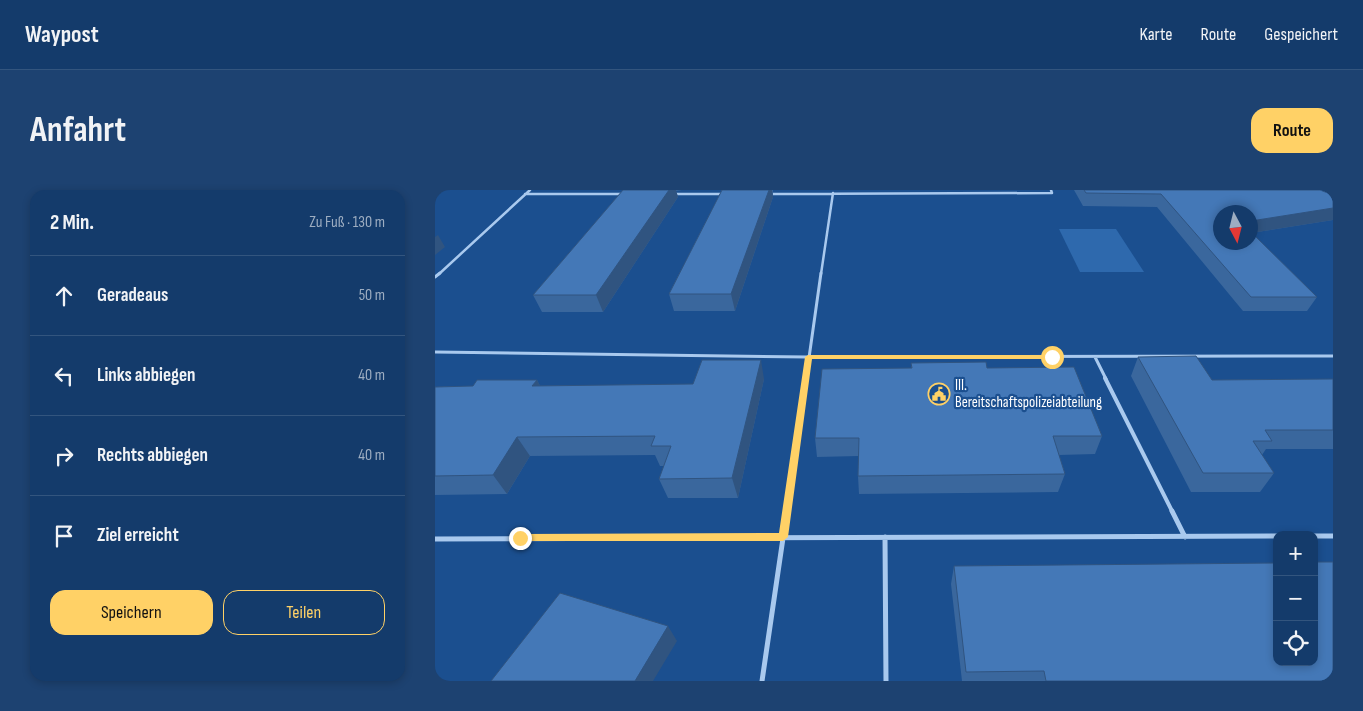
<!DOCTYPE html>
<html lang="de">
<head>
<meta charset="utf-8">
<style>
  :root { --surface:#143b6b; --page:#1d4271; --text:#f1f3f6; --muted:#9dadc1; --line:#33557e; --accent:#ffd166 }
  body { margin:0; font-family:"Sofia Sans Condensed",sans-serif; background:var(--page); color:var(--text) }
  .controls { position:absolute; right:15px; bottom:15px; display:grid; overflow:hidden; border-radius:10px; box-shadow:0 2px 8px #0003 }
  .controls button { width:45px; height:45px; display:grid; place-items:center; padding:0; border:0; border-bottom:1px solid var(--line); background:var(--surface); color:var(--text); font:25px sans-serif }
  .compass { position:absolute; left:778px; top:15px; width:45px; height:45px; border-radius:50%; background:var(--surface); box-shadow:0 2px 8px #0003; rotate:173deg }
  .stop { position:absolute; width:15px; height:15px; margin:-11px; border:4px solid #ffd166; border-radius:50%; background:#fff }
  .stop.end { background:#ffd166; border-color:#fff; box-shadow:0 1px 5px #0008 }
  .list { margin:0; padding:0; list-style:none }
  h2 { display:flex; justify-content:space-between; align-items:center; height:65px; margin:0; padding:0 20px; font-size:21px }
  h2 small { font-size:16px; font-weight:400; color:var(--muted) }
  .list li { display:grid; grid-template-columns:32px 1fr auto; gap:15px; align-items:center; box-sizing:border-box; height:80px; padding:0 20px; border-top:1px solid var(--line) }
  .list b { display:block; font-size:19px; white-space:nowrap }
  .list em { font-size:16px; font-style:normal; color:var(--muted) }
  .actions { display:flex; gap:10px; padding:15px 20px }
  .actions a { flex:1; padding:11px 0; border:1px solid var(--accent); border-radius:15px; text-align:center; font-size:18px; color:var(--accent) }
  .actions .main { background:var(--accent); color:#111 }
  .icon { flex:none; width:28px; height:28px; fill:none; stroke:currentColor; stroke-width:2; stroke-linecap:round; stroke-linejoin:round }
  .map { position:relative; flex:none; width:898px; height:491px; overflow:hidden; border-radius:15px }
  header { display:flex; align-items:center; gap:30px; box-sizing:border-box; height:70px; padding:0 25px; background:var(--surface); border-bottom:1px solid var(--line) }
  header strong { font-size:24px }
  nav { display:flex; gap:28px; margin-inline-start:auto; font-size:18px }
  .intro { display:flex; align-items:center; justify-content:space-between; box-sizing:border-box; height:120px; padding:0 30px }
  h1 { margin:0; font-size:35px }
  .button { padding:12px 22px; border-radius:15px; background:var(--accent); color:#111; font-size:18px; font-weight:700 }
  main { display:flex; gap:30px; padding:0 30px }
  aside { flex:1; background:var(--surface); border-radius:15px; box-shadow:0 2px 8px #0003 }
  .map>svg:first-child { display:block }
  .green { fill:#2e69ad }
  .lines { fill:none; stroke-linecap:round; stroke-linejoin:round }
  .service-far3 { stroke:#a9c9ee; stroke-width:2.5 }
  .service-far2 { stroke:#a9c9ee; stroke-width:3 }
  .service-far1 { stroke:#a9c9ee; stroke-width:4 }
  .service { stroke:#a9c9ee; stroke-width:5 }
  .wall { fill:#3a679d }
  .shaded-wall { fill:#305480 }
  .building { fill:#4478b7; stroke:#305480 }
  .route { fill:#ffd166 }
  .labels { text-anchor:middle; stroke-width:4.5; stroke-linejoin:round; paint-order:stroke }
  .poi-label { font-size:15px; fill:#fff; stroke:#1b4f8f; text-anchor:start }
</style>
</head>
<body>
<header>
<strong>Waypost</strong>
<nav><a>Karte</a><a>Route</a><a>Gespeichert</a></nav>
</header>
<div class="intro"><h1>Anfahrt</h1><a class="button">Route</a></div>
<main>
<aside>
<h2>2 Min.<small>Zu Fuß · 130 m</small></h2>
<ul class="list">
<li><svg class="icon" aria-label="ahead" viewBox="0 0 24 24"><path d="M12 20V5M6 11l6-6 6 6"/></svg><div><b>Geradeaus</b></div><em>50 m</em></li>
<li><svg class="icon" aria-label="left" viewBox="0 0 24 24"><path d="M17 20v-9H6M10 6l-5 5 5 5"/></svg><div><b>Links abbiegen</b></div><em>40 m</em></li>
<li><svg class="icon" aria-label="right" viewBox="0 0 24 24"><path d="M7 20v-9h11M14 6l5 5-5 5"/></svg><div><b>Rechts abbiegen</b></div><em>40 m</em></li>
<li><svg class="icon" aria-label="arrive" viewBox="0 0 24 24"><path d="M6 21V4h12l-3 4 3 4H6"/></svg><div><b>Ziel erreicht</b></div></li>
</ul>
<div class="actions"><a class="main">Speichern</a><a>Teilen</a></div>
</aside>
<div class="map">
<svg width="898" height="491" viewBox="0 0 898 491">
  <rect width="100%" height="100%" fill="#1b4f8f"/>
  <path class="green" d="M 624,39 L 681,39 L 709,82 L 645,82 Z"/>
  <g class="lines">
    <path class="service-far3" d="M 90,4 L 188,4
      M 237,4 L 290,4
      M 335,4 L 617,3 L 616,0
      M 0,5 L 7,0
      M 4,84 L 95,0
      M 386,84 L 398,3"/>
    <path class="service-far2" d="M 0,87 L 5,83
      M 0,162 L 373,167 L 898,166
      M 660,167 L 671,189
      M 371,189 L 386,83"/>
    <path class="service-far1" d="M 670,188 L 738,323
      M 352,323 L 371,188"/>
    <path class="service" d="M 737,321 L 750,347
      M 879,346 L 898,346
      M 450,347 L 451,491
      M 0,349 L 842,346
      M 327,491 L 352,321"/>
  </g>
  <path class="wall" d="M 188,0 L 247,0 L 241,1 L 243,7 L 168,122 L 107,122 L 98,105 Z
    M 287,0 L 341,0 L 338,0 L 338,7 L 300,121 L 239,121 L 234,104 Z
    M 639,0 L 885,0 L 898,5 L 898,30 L 816,43 L 882,107 L 872,121 L 808,121 L 722,17 L 648,16 Z
    M 703,167 L 777,190 L 898,189 L 898,259 L 831,259 L 827,265 L 839,283 L 825,302 L 756,302 L 696,186 Z
    M 476,173 L 552,178 L 667,246 L 660,264 L 624,265 L 630,284 L 623,302 L 424,304 L 423,286 L 424,266 L 382,267 L 380,248 L 476,178 Z
    M 329,189 L 303,308 L 233,308 L 224,289 L 229,276 L 225,276 L 220,265 L 95,266 L 72,304 L 0,305 L 0,197 L 38,196 L 102,190 L 105,196 L 258,194 Z
    M 519,376 L 898,491 L 527,491 L 516,394 Z"/>
  <path class="shaded-wall" d="M 234,0 L 241,0 L 243,7 L 168,122 L 161,105 Z
    M 334,0 L 337,0 L 338,7 L 300,121 L 296,104 Z
    M 898,18 L 898,30 L 816,43 L 816,31 Z
    M 3,45 L 10,57 L 0,65 L 0,47 Z
    M 326,170 L 329,189 L 303,308 L 297,288 Z
    M 102,190 L 112,209 L 97,196 Z
    M 82,247 L 95,266 L 72,304 L 58,285 Z
    M 233,436 L 242,451 L 218,491 L 200,491 Z"/>
  <path class="building" d="M 188,0 L 234,0 L 161,105 L 98,105 Z
    M 287,0 L 334,0 L 296,104 L 234,104 Z
    M 649,0 L 885,0 L 898,5 L 898,18 L 816,31 L 816,22 L 786,22 L 786,52 L 816,52 L 816,42 L 882,107 L 816,107 L 726,4 L 651,3 Z
    M 761,166 L 777,190 L 898,189 L 898,240 L 830,240 L 837,251 L 818,251 L 839,283 L 768,283 L 703,167 Z
    M 267,170 L 326,170 L 297,288 L 224,289 L 236,256 L 216,256 L 220,246 L 82,247 L 58,285 L 0,286 L 0,197 L 38,196 L 42,190 L 102,190 L 97,196 L 258,194 Z
    M 551,172 L 552,178 L 639,177 L 667,246 L 618,246 L 630,284 L 423,286 L 424,248 L 380,248 L 387,179 L 477,178 L 476,173 Z
    M 879,372 L 898,372 L 898,491 L 611,491 L 609,481 L 531,482 L 519,376 L 842,373 L 842,472 L 879,472 Z
    M 125,403 L 233,436 L 200,491 L 56,491 Z"/>
  <path class="route" d="M 373,165 L 617,165 L 620,167 L 617,169 L 377,169 L 353,347 L 348,351 L 81,351 L 81,346 L 85,344 L 344,343 L 370,167 Z"/>
  <defs>
    <g id="civic-ring" transform="scale(1.125)"><circle r="9.5" fill="#1b4f8f" stroke="#ffd166" stroke-width="1.5"/><path d="M-.6-6.5H3V-4.5H.6V-3L4-1V1h2V6H-6V1h2V-1L-.6-3ZM-1.2 2.5V6h2.4V2.5Z" fill="#ffd166"/></g>
  </defs>
  <g fill-rule="evenodd">
    <use href="#civic-ring" x="504" y="204"/>
  </g>
  <g class="labels">
    <g class="poi-label">
      <text x="520" y="200">III.<tspan x="520" dy="17">Bereitschaftspolizeiabteilung</tspan></text>
    </g>
  </g>
</svg>
<div class="controls">
<button>+</button>
<button>−</button>
<button><svg class="icon" aria-label="locate" viewBox="0 0 24 24"><circle cx="12" cy="12" r="6"/><path d="M12 2v4M12 18v4M2 12h4M18 12h4"/></svg></button>
</div>
<svg class="compass" viewBox="-18 -18 36 36"><path d="M0-13l5 13h-10z" fill="#e53935"/><path d="M0 13l5-13h-10z" fill="#9dadc1"/></svg>
<div class="stop" style="left:617px;top:167px"></div>
<div class="stop end" style="left:85px;top:348px"></div>
</div>
</main>
</body>
</html>
